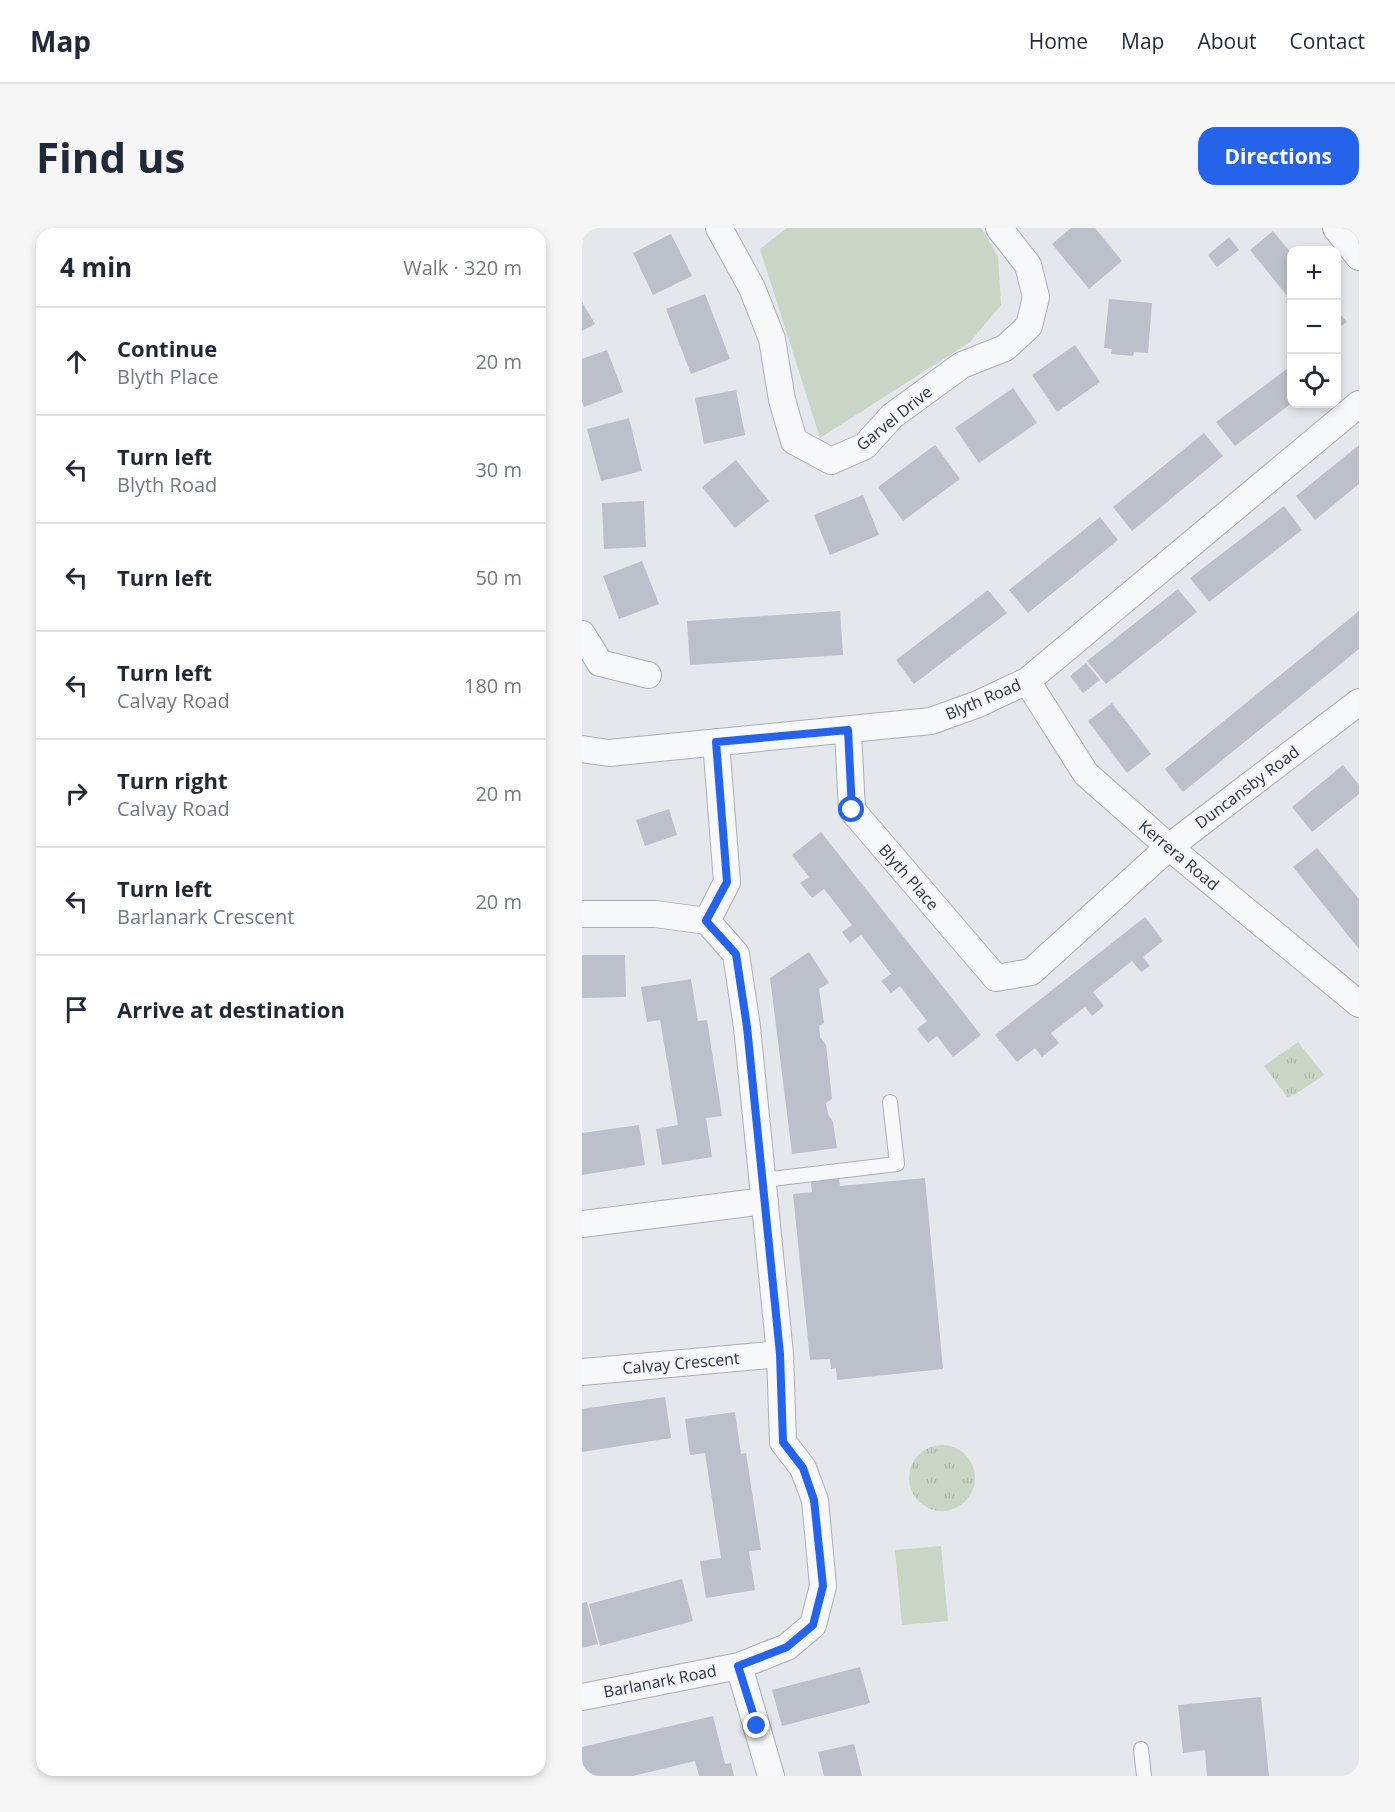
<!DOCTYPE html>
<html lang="en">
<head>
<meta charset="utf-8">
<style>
  :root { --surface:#fff; --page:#f6f6f7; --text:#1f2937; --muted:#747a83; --line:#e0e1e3; --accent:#2563eb }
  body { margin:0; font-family:"Open Sans",sans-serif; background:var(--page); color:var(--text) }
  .controls { position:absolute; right:18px; top:18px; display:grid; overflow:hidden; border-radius:12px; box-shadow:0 3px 9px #0003 }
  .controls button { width:54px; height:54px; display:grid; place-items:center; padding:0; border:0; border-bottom:2px solid var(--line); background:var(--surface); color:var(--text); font:30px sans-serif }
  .stop { position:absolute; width:18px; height:18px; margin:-14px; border:4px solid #2563eb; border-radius:50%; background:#fff }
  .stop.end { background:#2563eb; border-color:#fff; box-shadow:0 2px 6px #0008 }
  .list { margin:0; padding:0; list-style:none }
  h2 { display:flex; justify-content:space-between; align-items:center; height:78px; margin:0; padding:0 24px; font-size:26px }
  h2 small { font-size:20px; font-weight:400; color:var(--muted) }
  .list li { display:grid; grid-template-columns:39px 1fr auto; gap:18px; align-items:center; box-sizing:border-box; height:108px; padding:0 24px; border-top:2px solid var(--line) }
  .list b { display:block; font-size:22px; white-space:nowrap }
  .list p { margin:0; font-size:20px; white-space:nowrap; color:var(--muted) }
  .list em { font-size:20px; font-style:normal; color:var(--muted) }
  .icon { flex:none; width:33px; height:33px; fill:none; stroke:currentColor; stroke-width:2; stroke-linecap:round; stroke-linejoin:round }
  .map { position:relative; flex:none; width:777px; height:1548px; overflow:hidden; border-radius:18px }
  header { display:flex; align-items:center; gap:36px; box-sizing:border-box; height:84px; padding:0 30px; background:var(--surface); border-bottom:2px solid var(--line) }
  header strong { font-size:28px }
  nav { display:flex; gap:33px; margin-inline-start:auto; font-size:21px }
  .intro { display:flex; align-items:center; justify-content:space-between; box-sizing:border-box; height:144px; padding:0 36px }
  h1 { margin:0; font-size:42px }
  .button { padding:15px 27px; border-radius:18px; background:var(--accent); color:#fff; font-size:21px; font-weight:700 }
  main { display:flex; gap:36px; padding:0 36px }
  aside { flex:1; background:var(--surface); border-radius:18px; box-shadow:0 3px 9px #0003 }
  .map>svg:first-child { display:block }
  .grass { fill:#c9d6c5 }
  .park { fill:url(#park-tufts) }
  .building { fill:#bbc0ca }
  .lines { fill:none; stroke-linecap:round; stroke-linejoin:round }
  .service-casing { stroke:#a9aeb7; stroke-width:16 }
  .minor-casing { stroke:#a9aeb7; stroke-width:28 }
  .service { stroke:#f7f8fa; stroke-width:14 }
  .minor { stroke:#f7f8fa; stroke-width:26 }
  .route { stroke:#2563eb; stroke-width:8 }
  .labels { text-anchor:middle; stroke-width:4.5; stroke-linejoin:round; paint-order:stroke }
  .street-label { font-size:16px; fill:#2b3445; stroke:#f4f6f9 }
</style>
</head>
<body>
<header>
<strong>Map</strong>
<nav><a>Home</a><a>Map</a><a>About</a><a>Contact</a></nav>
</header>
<div class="intro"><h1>Find us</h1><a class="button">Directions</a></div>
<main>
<aside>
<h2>4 min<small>Walk · 320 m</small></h2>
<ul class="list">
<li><svg class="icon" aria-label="ahead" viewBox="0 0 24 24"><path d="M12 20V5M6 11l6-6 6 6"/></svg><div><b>Continue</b><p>Blyth Place</p></div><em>20 m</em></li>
<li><svg class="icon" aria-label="left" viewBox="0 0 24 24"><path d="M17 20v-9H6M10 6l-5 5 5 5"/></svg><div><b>Turn left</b><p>Blyth Road</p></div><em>30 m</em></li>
<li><svg class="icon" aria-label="left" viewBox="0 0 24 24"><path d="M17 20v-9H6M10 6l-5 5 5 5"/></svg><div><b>Turn left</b></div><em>50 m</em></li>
<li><svg class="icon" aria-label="left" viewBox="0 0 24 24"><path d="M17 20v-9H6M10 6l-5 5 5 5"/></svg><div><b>Turn left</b><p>Calvay Road</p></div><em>180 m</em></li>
<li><svg class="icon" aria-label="right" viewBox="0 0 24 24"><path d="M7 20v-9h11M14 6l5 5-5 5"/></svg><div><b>Turn right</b><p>Calvay Road</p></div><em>20 m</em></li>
<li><svg class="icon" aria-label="left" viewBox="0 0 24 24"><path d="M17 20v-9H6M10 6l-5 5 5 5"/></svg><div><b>Turn left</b><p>Barlanark Crescent</p></div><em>20 m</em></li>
<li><svg class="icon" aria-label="arrive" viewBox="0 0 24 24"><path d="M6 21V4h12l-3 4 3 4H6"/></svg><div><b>Arrive at destination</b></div></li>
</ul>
</aside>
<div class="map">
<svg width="777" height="1548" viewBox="0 0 777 1548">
  <defs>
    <pattern id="park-tufts" width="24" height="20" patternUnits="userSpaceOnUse" patternTransform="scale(1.5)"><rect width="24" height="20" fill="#c9d6c5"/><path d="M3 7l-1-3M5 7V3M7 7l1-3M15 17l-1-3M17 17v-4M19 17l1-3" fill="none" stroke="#adb8ab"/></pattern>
  </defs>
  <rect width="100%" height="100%" fill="#e4e7ec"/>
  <path class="grass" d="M 205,0 L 399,0 L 416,28 L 419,77 L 388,114 L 238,210 L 178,21 Z
    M 359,1318 L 366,1393 L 320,1397 L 313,1322 Z"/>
  <path class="park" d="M 716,814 L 742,847 L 712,867 L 705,869 L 682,838 Z
    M327 1250a33 33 0 1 1 66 0a33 33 0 1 1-66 0Z"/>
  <path class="building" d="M 489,0 L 513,0 L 540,33 L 507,61 L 470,16 Z
    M 691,3 L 710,26 L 710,74 L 668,22 Z
    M 89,6 L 110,48 L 71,67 L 51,25 Z
    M 647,9 L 657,22 L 635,39 L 626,27 Z
    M 123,66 L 148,131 L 109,146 L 84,81 Z
    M 527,71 L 570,75 L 566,125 L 552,124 L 551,128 L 529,126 L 530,121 L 522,120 Z
    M 0,74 L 13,96 L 0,103 Z
    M 754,82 L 765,94 L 754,102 Z
    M 493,117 L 518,154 L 475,184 L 450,147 Z
    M 25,122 L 41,164 L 2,179 L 0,173 L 0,131 Z
    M 710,137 L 710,175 L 653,218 L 634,194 Z
    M 431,160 L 455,195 L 397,235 L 373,200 Z
    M 154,162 L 163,207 L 122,216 L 113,170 Z
    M 47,190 L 60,243 L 19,253 L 5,201 Z
    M 622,205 L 641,228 L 550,303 L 531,279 Z
    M 353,217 L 378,251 L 321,293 L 296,259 Z
    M 777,217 L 777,256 L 733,292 L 714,268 Z
    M 154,232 L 187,273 L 153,300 L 120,259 Z
    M 281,267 L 297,307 L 248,327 L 232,287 Z
    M 62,273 L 64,319 L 22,321 L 20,275 Z
    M 702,278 L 720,302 L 627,374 L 608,350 Z
    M 518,289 L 536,312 L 446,385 L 427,362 Z
    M 60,333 L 77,376 L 37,391 L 21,348 Z
    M 596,361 L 615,384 L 524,456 L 505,433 Z
    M 406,362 L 425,385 L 332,456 L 314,432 Z
    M 258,383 L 261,427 L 108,437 L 105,393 Z
    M 777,383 L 777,421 L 601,564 L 583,541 Z
    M 504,435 L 518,452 L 501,465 L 488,448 Z
    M 530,475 L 569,526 L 545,545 L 506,493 Z
    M 761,537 L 777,557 L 777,566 L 730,604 L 710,579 Z
    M 87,581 L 95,607 L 63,618 L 54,592 Z
    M 239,604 L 399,807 L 371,829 L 355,808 L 346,815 L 335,801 L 345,793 L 318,758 L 309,765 L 299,753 L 309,746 L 279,707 L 268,715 L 260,704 L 270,697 L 242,661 L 230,670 L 218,655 L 227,649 L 210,627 Z
    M 735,620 L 777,671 L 777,721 L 711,639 Z
    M 563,689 L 581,713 L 561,729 L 568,738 L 559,744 L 550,733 L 511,764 L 522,778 L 510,788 L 503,779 L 469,805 L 477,815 L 460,829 L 453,820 L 435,834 L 413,807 Z
    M 227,724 L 247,755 L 237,761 L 242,795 L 237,798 L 238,809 L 244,817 L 250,871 L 244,875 L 246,886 L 251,894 L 255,920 L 210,926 L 188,750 Z
    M 0,727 L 43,727 L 44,769 L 0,770 Z
    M 109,751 L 116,793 L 125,792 L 140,888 L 124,890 L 130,929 L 80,937 L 74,901 L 96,897 L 78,792 L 65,794 L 59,759 Z
    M 57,897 L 63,937 L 0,947 L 0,905 Z
    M 343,950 L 361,1141 L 255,1152 L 254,1140 L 249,1141 L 248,1131 L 228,1132 L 211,966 L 230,964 L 229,954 L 257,951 L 258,958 Z
    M 83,1169 L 89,1210 L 0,1224 L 0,1181 Z
    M 153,1184 L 159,1226 L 164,1225 L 179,1322 L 167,1323 L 173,1362 L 124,1370 L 118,1333 L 139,1330 L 123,1225 L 108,1227 L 103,1191 Z
    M 100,1351 L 111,1393 L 18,1418 L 7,1376 Z
    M 5,1374 L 16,1416 L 0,1420 L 0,1375 Z
    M 278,1439 L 288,1475 L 200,1498 L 190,1462 Z
    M 679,1469 L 687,1548 L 625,1548 L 623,1522 L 601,1525 L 596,1477 Z
    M 131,1488 L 143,1536 L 149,1535 L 152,1548 L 117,1548 L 113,1533 L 51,1548 L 0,1548 L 0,1519 Z
    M 272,1516 L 280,1548 L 242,1548 L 236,1524 Z"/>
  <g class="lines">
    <g class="service-casing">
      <path id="service" d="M 181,952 L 315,936 L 308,874
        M 559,1521 L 562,1548"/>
    </g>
    <g class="minor-casing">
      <path id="minor" d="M 137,0 L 170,60 L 190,111 L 200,172 L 212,213 L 249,233 L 283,218 L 310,188 L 380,137 L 423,120 L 447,98 L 454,69 L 446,37 L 417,0
        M 754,0 L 777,29
        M 0,406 L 18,435 L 66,447
        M 445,453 L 504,546 L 587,619 L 777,776
        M 266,503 L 270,582 L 414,750 L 449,744 L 587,619 L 777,474
        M 0,521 L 27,525 L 349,493 L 396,476 L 445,453 L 777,176
        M 0,686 L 73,686 L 125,693 L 154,726 L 165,799 L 198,1126 L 201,1214 L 221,1240 L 233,1272 L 241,1358 L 231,1397 L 205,1419 L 157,1438 L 0,1469
        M 125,693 L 145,654 L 134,514
        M 0,996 L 183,973
        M 0,1144 L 198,1126
        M 157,1438 L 189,1548"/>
    </g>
    <use href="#service" class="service"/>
    <use href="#minor" class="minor"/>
  </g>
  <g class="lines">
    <path class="route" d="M 175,1498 L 156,1438 L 205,1419 L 231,1397 L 241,1358 L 232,1272 L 221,1240 L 201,1214 L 198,1126 L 165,799 L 154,726 L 124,693 L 145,654 L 134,514 L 266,502 L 270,582"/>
  </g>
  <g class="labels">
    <g class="street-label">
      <text transform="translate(312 190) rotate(-39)" y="6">Garvel Drive</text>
      <text transform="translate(401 471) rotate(-23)" y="6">Blyth Road</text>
      <text transform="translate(665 559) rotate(-37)" y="6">Duncansby Road</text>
      <text transform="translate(597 627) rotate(40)" y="6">Kerrera Road</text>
      <text transform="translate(327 649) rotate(49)" y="6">Blyth Place</text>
      <text transform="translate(99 1135) rotate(-5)" y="6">Calvay Crescent</text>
      <text transform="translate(78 1453) rotate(-11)" y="6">Barlanark Road</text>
    </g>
  </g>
</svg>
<div class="controls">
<button>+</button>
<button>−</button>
<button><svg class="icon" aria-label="locate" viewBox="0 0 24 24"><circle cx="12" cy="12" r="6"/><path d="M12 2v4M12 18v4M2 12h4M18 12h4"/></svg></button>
</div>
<div class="stop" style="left:270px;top:582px"></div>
<div class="stop end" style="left:175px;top:1498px"></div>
</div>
</main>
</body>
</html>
